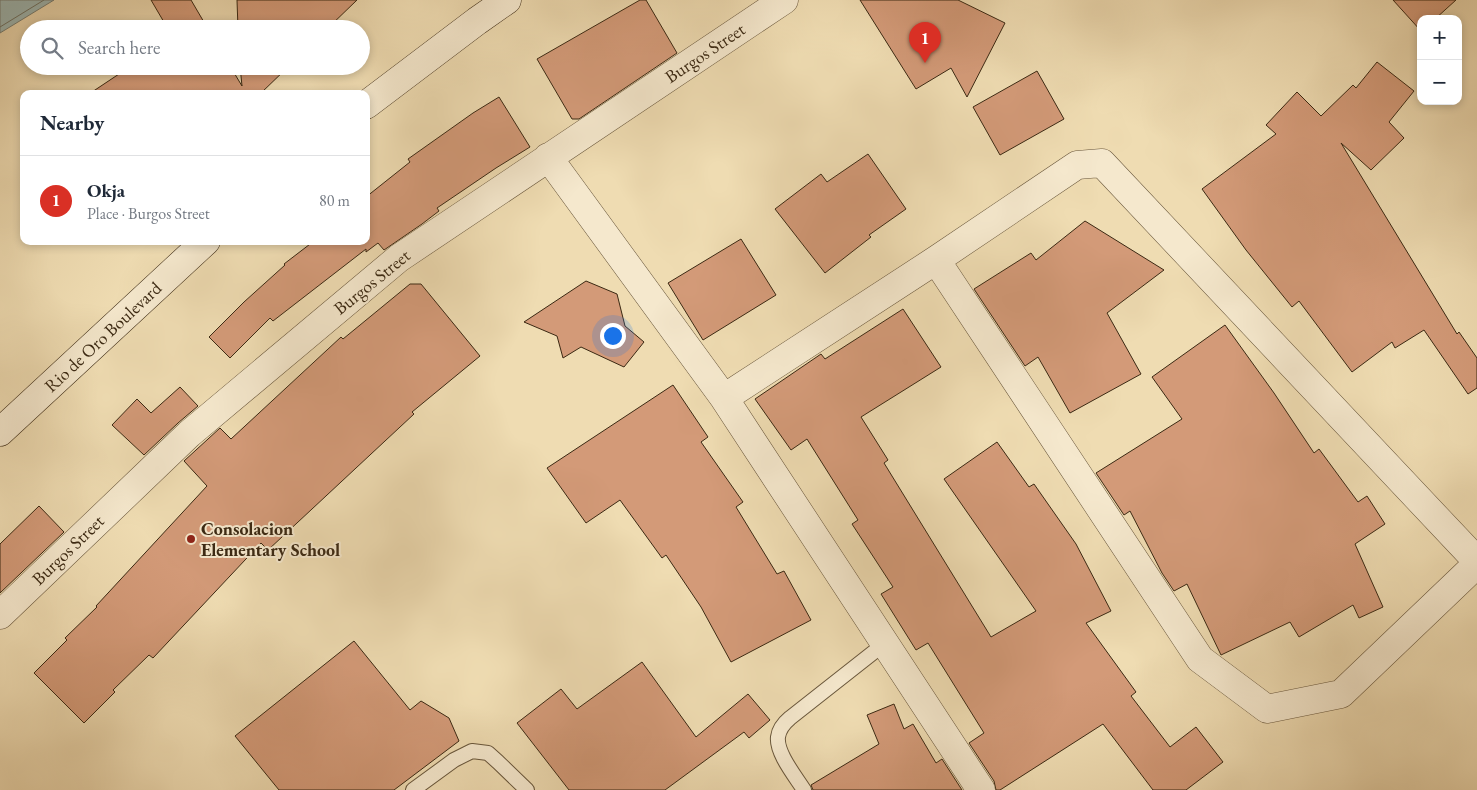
<!DOCTYPE html>
<html lang="en">
<head>
<meta charset="utf-8">
<style>
  :root { --surface:#fff; --page:#f2f2f3; --text:#1f2937; --muted:#747a83; --line:#e0e1e3; --accent:#d93025 }
  body { margin:0; font-family:"EB Garamond",serif; background:var(--page); color:var(--text) }
  .controls { position:absolute; right:15px; top:15px; display:grid; overflow:hidden; border-radius:10px; box-shadow:0 2px 8px #0003 }
  .controls button { width:45px; height:45px; display:grid; place-items:center; padding:0; border:0; border-bottom:1px solid var(--line); background:var(--surface); color:var(--text); font:25px sans-serif }
  .you { position:absolute; left:612px; top:335px; width:18px; height:18px; margin:-12px; border:4px solid #fff; border-radius:50%; background:#1a73e8; box-shadow:0 0 0 8px #1a73e833 }
  .badge { display:grid; place-items:center; width:32px; height:32px; border-radius:50%; background:var(--accent); color:#fff; font-size:16px; font-weight:700 }
  .pin { position:absolute; translate:-50% -41px; filter:drop-shadow(0 1px 2px #0008) }
  .pin::after { content:''; position:absolute; top:26px; width:18px; height:15px; background:inherit; clip-path:polygon(0 0,100% 0,50% 100%) }
  .list { margin:0; padding:0; list-style:none }
  h2 { display:flex; justify-content:space-between; align-items:center; height:65px; margin:0; padding:0 20px; font-size:21px }
  h2 small { font-size:16px; font-weight:400; color:var(--muted) }
  .list li { display:grid; grid-template-columns:32px 1fr auto; gap:15px; align-items:center; box-sizing:border-box; height:90px; padding:0 20px; border-top:1px solid var(--line) }
  .list b { display:block; font-size:19px; white-space:nowrap }
  .list p { margin:0; font-size:16px; white-space:nowrap; color:var(--muted) }
  .list em { font-size:16px; font-style:normal; color:var(--muted) }
  .icon { flex:none; width:28px; height:28px; fill:none; stroke:currentColor; stroke-width:2; stroke-linecap:round; stroke-linejoin:round }
  .map { position:relative; flex:none; width:1477px; height:790px; overflow:hidden }
  .search { position:absolute; background:var(--surface); box-shadow:0 2px 8px #0003; left:20px; top:20px; width:350px; height:55px; display:flex; align-items:center; gap:12px; box-sizing:border-box; padding:0 18px; border-radius:28px; color:var(--muted); font-size:19px }
  .panel { position:absolute; background:var(--surface); box-shadow:0 2px 8px #0003; left:20px; top:90px; width:350px; height:155px; border-radius:10px }
  .map>svg:first-child { display:block }
  .water { fill:#9db9b6; stroke:#767f75 }
  .lines { fill:none; stroke-linecap:round; stroke-linejoin:round }
  .shore { stroke:#6c7164; stroke-width:1 }
  .building { fill:#d39a78; stroke:#3b2913 }
  .service-casing { stroke:#68563b; stroke-width:16 }
  .minor-casing { stroke:#68563b; stroke-width:29 }
  .secondary-casing { stroke:#3b2913; stroke-width:29 }
  .service { stroke:#f5e8cd; stroke-width:14 }
  .minor { stroke:#f5e8cd; stroke-width:28 }
  .secondary { stroke:#f5e8cd; stroke-width:28 }
  .poi-dot { fill:#8f2418; stroke:#f5e8cd; stroke-width:2 }
  .labels { text-anchor:middle; stroke-width:4; stroke-linejoin:round; paint-order:stroke }
  .street-label { font-size:18px; fill:#3b2913; stroke:#f5e8cd }
  .poi-label { font-size:18px; font-weight:bold; fill:#3b2913; stroke:#f5e8cd; text-anchor:start }
</style>
</head>
<body>
<div class="map">
<svg width="1477" height="790" viewBox="0 0 1477 790">
  <rect width="100%" height="100%" fill="#efdcb2"/>
  <filter id="stains"><feTurbulence type="fractalNoise" baseFrequency=".004" numOctaves="4"/><feColorMatrix values="0 0 0 0 .2 0 0 0 0 .09 0 0 0 0 .02 0 0 0 .5 -.17"/></filter>
  <radialGradient id="worn" r=".72"><stop offset=".6" stop-color="#630" stop-opacity="0"/><stop offset="1" stop-color="#630" stop-opacity=".3"/></radialGradient>
  <path class="water" d="M 0,0 L 54,0 L 0,33 Z"/>
  <g class="lines">
    <path class="shore" d="M 0,27 L 44,0"/>
  </g>
  <path class="building" d="M 151,0 L 191,0 L 208,29 L 168,29 Z
    M 237,0 L 357,0 L 327,29 L 238,29 Z
    M 640,0 L 646,0 L 677,53 L 579,119 L 572,119 L 537,59 Z
    M 860,0 L 958,0 L 1005,23 L 967,97 L 951,68 L 916,89 Z
    M 1393,0 L 1456,0 L 1435,19 L 1421,19 L 1421,31 Z
    M 1377,62 L 1414,91 L 1389,122 L 1404,138 L 1371,170 L 1341,143 L 1457,334 L 1459,332 L 1477,358 L 1477,388 L 1468,394 L 1424,330 L 1395,348 L 1392,342 L 1352,372 L 1299,301 L 1292,307 L 1246,250 L 1202,189 L 1276,134 L 1266,125 L 1297,92 L 1321,116 L 1353,85 L 1356,88 Z
    M 131,66 L 230,66 L 242,86 L 240,66 L 289,66 L 260,94 L 89,94 Z
    M 1037,71 L 1064,119 L 1000,155 L 973,107 Z
    M 499,97 L 530,147 L 496,168 L 437,208 L 439,211 L 422,224 L 384,250 L 378,243 L 366,252 L 366,249 L 273,321 L 270,318 L 230,358 L 209,337 L 244,302 L 285,265 L 284,264 L 314,241 L 366,241 L 366,197 L 410,162 L 408,159 L 473,113 Z
    M 868,154 L 906,209 L 869,235 L 871,237 L 825,273 L 775,209 L 821,174 L 827,182 Z
    M 1085,221 L 1164,270 L 1107,313 L 1141,374 L 1070,413 L 1038,357 L 1025,366 L 974,289 L 1031,253 L 1036,260 Z
    M 741,239 L 776,295 L 703,340 L 668,283 Z
    M 586,281 L 617,294 L 625,326 L 644,342 L 624,367 L 581,347 L 563,358 L 557,336 L 524,322 Z
    M 410,284 L 421,284 L 480,356 L 412,412 L 414,414 L 268,550 L 261,543 L 153,658 L 149,655 L 113,690 L 115,692 L 84,723 L 34,673 L 67,640 L 65,638 L 97,607 L 96,606 L 207,486 L 184,461 L 220,428 L 231,439 L 341,337 L 343,339 Z
    M 903,309 L 941,367 L 861,417 L 888,460 L 884,463 L 991,637 L 1036,611 L 944,479 L 997,442 L 1029,487 L 1034,484 L 1076,544 L 1111,611 L 1086,623 L 1136,692 L 1131,696 L 1170,747 L 1196,727 L 1223,762 L 1186,790 L 1153,790 L 1103,724 L 1000,790 L 996,790 L 994,781 L 969,743 L 984,733 L 928,643 L 916,650 L 881,594 L 893,587 L 852,524 L 858,520 L 807,439 L 791,450 L 755,399 L 821,354 L 825,359 Z
    M 1225,325 L 1274,393 L 1314,453 L 1319,449 L 1358,502 L 1367,496 L 1385,524 L 1355,544 L 1383,607 L 1359,618 L 1353,605 L 1299,637 L 1290,622 L 1221,655 L 1187,584 L 1174,591 L 1162,573 L 1130,511 L 1124,515 L 1096,473 L 1182,419 L 1152,377 Z
    M 673,385 L 708,437 L 701,442 L 743,502 L 736,507 L 777,574 L 784,571 L 811,620 L 731,662 L 701,607 L 666,555 L 662,558 L 620,500 L 586,523 L 547,468 Z
    M 180,387 L 198,406 L 178,423 L 144,455 L 112,425 L 137,399 L 151,413 Z
    M 39,506 L 64,532 L 0,593 L 0,544 Z
    M 354,641 L 410,710 L 421,701 L 449,718 L 459,741 L 394,790 L 279,790 L 235,736 Z
    M 642,662 L 696,737 L 748,694 L 770,720 L 749,738 L 744,732 L 665,790 L 569,790 L 517,723 L 561,689 L 577,709 Z
    M 894,704 L 904,729 L 913,724 L 936,763 L 942,759 L 962,790 L 813,790 L 811,785 L 879,744 L 867,715 Z"/>
  <g class="lines">
    <g class="service-casing">
      <path id="service" d="M 413,790 L 454,760 L 472,751 L 488,753 L 498,762 L 527,790
        M 804,790 C 796,777 776,753 778,737 C 779,729 784,723 790,718 L 884,644"/>
    </g>
    <g class="minor-casing">
      <path id="minor" d="M 548,157 L 724,398 L 981,790
        M 936,260 L 1200,659 L 1267,709 L 1341,694 L 1477,564
        M 724,398 L 936,260 L 1077,165 L 1102,163 L 1477,561
        M 0,615 L 189,434 L 399,258 L 784,0"/>
    </g>
    <g class="secondary-casing">
      <path id="secondary" d="M 366,105 L 477,21 L 507,0
        M 0,432 L 206,241"/>
    </g>
    <use href="#service" class="service"/>
    <use href="#minor" class="minor"/>
    <use href="#secondary" class="secondary"/>
  </g>
  <circle class="poi-dot" cx="191" cy="539" r="5"/>
  <g class="labels">
    <g class="street-label">
      <text transform="translate(705 53) rotate(-34)" y="6">Burgos Street</text>
      <text transform="translate(372 282) rotate(-39)" y="6">Burgos Street</text>
      <text transform="translate(103 337) rotate(-43)" y="6">Rio de Oro Boulevard</text>
      <text transform="translate(68 550) rotate(-44)" y="6">Burgos Street</text>
    </g>
    <g class="poi-label">
      <text x="201" y="535">Consolacion<tspan x="201" dy="21">Elementary School</tspan></text>
    </g>
  </g>
  <rect width="100%" height="100%" filter="url(#stains)"/>
  <rect width="100%" height="100%" fill="url(#worn)"/>
</svg>
<div class="controls">
<button>+</button>
<button>−</button>
</div>
<div class="you"></div>
<div class="pin badge" style="left:925px;top:63px">1</div>
<div class="search"><svg class="icon" aria-label="search" viewBox="0 0 24 24"><circle cx="10" cy="10" r="6"/><path d="M15 15l6 6"/></svg>Search here</div>
<section class="panel">
<h2>Nearby<small></small></h2>
<ul class="list">
<li><span class="badge">1</span><div><b>Okja</b><p>Place · Burgos Street</p></div><em>80 m</em></li>
</ul>
</section>
</div>
</body>
</html>
